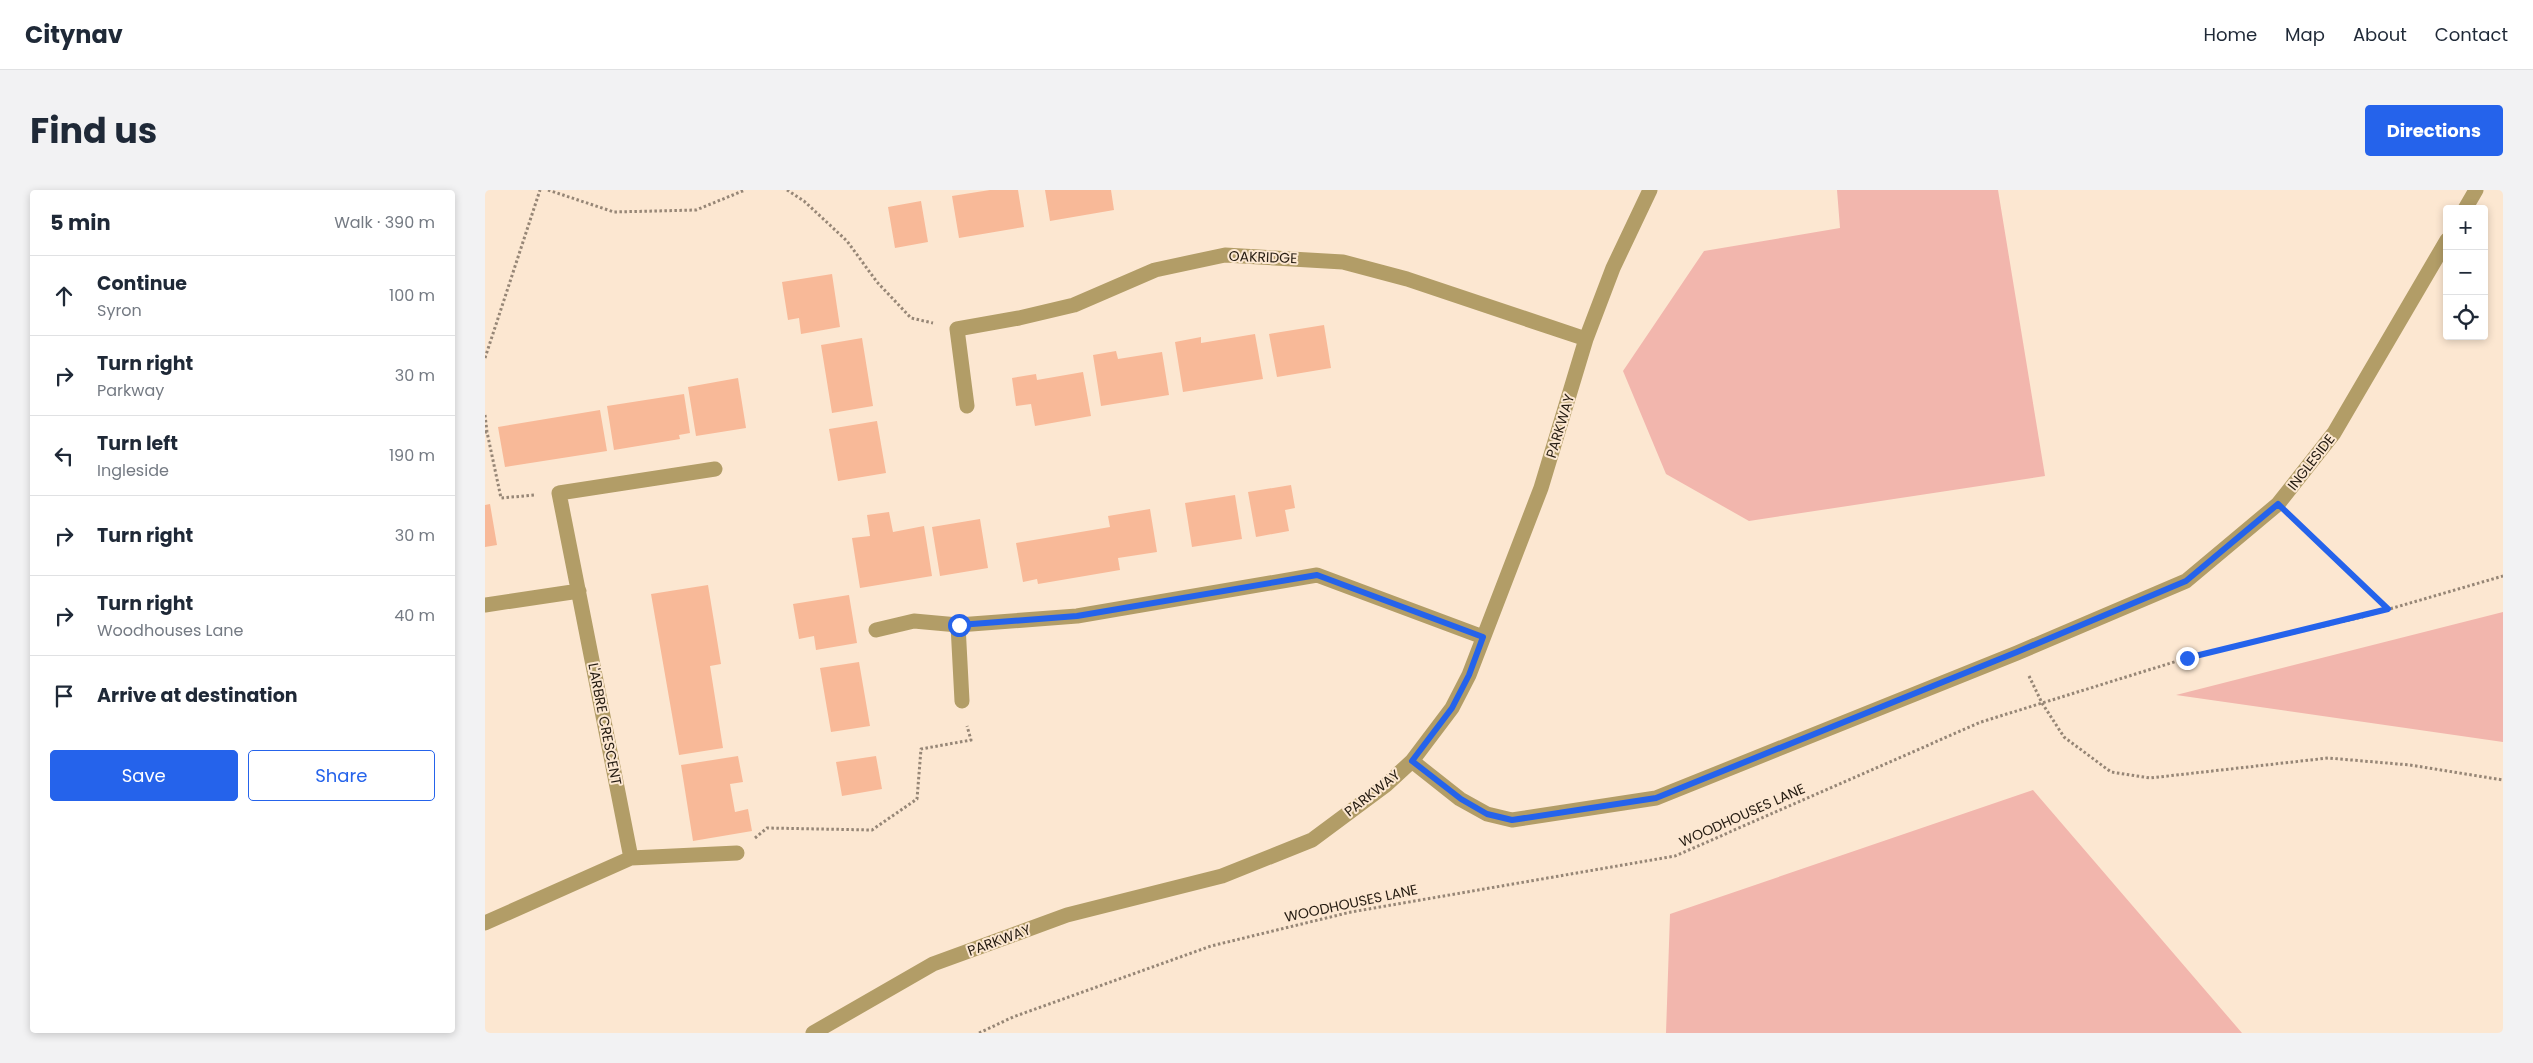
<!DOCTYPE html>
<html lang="en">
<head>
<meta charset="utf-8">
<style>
  :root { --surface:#fff; --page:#f2f2f3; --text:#1f2937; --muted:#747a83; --line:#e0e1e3; --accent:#2563eb }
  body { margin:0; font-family:Poppins,sans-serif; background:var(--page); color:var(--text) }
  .controls { position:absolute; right:15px; top:15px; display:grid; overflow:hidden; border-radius:5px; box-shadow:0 2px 8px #0003 }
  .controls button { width:45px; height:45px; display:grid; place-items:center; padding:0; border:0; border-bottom:1px solid var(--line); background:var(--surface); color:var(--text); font:25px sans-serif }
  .stop { position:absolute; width:15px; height:15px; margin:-11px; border:4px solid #2563eb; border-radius:50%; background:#fff }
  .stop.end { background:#2563eb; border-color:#fff; box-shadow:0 1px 5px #0008 }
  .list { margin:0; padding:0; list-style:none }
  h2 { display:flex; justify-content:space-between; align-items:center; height:65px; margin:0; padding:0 20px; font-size:21px }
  h2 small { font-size:16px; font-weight:400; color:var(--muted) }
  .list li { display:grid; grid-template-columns:32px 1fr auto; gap:15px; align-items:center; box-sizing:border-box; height:80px; padding:0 20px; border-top:1px solid var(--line) }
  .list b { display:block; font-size:19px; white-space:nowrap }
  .list p { margin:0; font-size:16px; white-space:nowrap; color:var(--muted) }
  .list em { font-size:16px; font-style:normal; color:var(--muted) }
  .actions { display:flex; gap:10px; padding:15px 20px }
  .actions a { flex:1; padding:11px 0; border:1px solid var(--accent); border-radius:5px; text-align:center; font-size:18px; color:var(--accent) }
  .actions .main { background:var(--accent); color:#fff }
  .icon { flex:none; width:28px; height:28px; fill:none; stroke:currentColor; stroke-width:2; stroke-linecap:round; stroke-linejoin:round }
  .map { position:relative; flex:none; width:2018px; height:843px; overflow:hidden; border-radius:5px }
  header { display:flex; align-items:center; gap:30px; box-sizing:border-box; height:70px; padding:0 25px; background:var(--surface); border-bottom:1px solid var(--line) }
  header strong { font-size:24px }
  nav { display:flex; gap:28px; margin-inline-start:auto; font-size:18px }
  .intro { display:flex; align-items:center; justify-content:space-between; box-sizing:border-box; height:120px; padding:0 30px }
  h1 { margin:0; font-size:35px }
  .button { padding:12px 22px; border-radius:5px; background:var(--accent); color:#fff; font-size:18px; font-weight:700 }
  main { display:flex; gap:30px; padding:0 30px }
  aside { flex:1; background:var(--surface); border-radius:5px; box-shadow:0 2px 8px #0003 }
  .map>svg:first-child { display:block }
  .green { fill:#f2b6ad }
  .building { fill:#f8b998 }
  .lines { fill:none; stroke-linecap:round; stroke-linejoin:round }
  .path { stroke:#968676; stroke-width:3; stroke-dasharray:2.5 2.5; stroke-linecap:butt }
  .minor { stroke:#b29d67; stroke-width:15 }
  .route { stroke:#2563eb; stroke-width:6 }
  .labels { text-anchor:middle; stroke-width:4; stroke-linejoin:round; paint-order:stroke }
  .street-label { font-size:14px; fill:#241b11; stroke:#fce7d1 }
</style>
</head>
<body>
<header>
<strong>Citynav</strong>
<nav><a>Home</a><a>Map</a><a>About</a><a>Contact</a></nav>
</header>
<div class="intro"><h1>Find us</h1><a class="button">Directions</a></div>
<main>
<aside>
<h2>5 min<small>Walk · 390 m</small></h2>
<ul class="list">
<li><svg class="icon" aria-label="ahead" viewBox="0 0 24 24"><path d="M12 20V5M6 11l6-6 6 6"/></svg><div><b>Continue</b><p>Syron</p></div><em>100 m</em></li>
<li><svg class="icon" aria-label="right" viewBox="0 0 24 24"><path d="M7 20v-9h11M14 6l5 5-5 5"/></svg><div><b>Turn right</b><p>Parkway</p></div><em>30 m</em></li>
<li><svg class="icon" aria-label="left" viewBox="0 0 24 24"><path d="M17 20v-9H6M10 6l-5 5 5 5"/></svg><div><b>Turn left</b><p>Ingleside</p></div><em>190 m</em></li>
<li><svg class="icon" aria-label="right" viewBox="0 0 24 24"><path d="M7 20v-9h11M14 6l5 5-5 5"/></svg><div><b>Turn right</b></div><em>30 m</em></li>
<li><svg class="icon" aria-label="right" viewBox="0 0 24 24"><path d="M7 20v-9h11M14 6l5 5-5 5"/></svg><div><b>Turn right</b><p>Woodhouses Lane</p></div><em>40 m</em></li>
<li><svg class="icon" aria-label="arrive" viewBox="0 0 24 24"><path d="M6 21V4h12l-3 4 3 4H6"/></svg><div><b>Arrive at destination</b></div></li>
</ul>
<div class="actions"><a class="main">Save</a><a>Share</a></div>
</aside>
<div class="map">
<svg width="2018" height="843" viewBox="0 0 2018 843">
  <rect width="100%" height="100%" fill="#fce7d1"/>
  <path class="green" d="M 1352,0 L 1513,0 L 1560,286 L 1264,331 L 1181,284 L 1138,181 L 1219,61 L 1355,38 Z
    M 2018,422 L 2018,552 L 1691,505 Z
    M 1548,600 L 1757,843 L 1181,843 L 1185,724 Z"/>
  <path class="building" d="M 505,0 L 533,0 L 539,37 L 474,48 L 467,6 Z
    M 560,0 L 626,0 L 629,20 L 565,31 Z
    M 436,11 L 443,52 L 410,58 L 403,17 Z
    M 347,84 L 355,137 L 316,144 L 314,128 L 303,130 L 297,92 Z
    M 839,135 L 846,178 L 792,187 L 784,144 Z
    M 770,144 L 778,189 L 698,202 L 690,152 L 716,147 L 716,153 Z
    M 377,148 L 388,216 L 347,223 L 336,155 Z
    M 631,161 L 633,169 L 677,162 L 684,205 L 616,216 L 608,165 Z
    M 598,182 L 606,226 L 550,236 L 546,214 L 531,216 L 527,188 L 551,184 L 552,190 Z
    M 253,188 L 261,238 L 211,246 L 203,197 Z
    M 199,204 L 205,243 L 194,245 L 195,249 L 129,260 L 122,216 Z
    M 115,220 L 122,261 L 20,277 L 13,237 Z
    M 392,231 L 401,283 L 353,291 L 344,239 Z
    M 806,295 L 810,318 L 800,320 L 804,341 L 771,347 L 763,302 Z
    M 750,305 L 757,349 L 707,357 L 700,313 Z
    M 5,314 L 12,355 L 0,357 L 0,315 Z
    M 665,319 L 672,362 L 633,368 L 635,380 L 553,394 L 552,389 L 538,392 L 531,353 L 625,337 L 623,326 Z
    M 404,322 L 408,342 L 439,336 L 447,386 L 375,398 L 367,348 L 385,346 L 382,325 Z
    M 495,329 L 503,378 L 455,386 L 447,337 Z
    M 223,395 L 236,474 L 225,476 L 238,558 L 194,565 L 166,404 Z
    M 364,405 L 372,453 L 331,460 L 329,446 L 314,449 L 308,414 Z
    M 374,472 L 385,536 L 346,542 L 335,478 Z
    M 253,566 L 258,592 L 245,594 L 250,622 L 263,619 L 267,641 L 208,651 L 196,575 Z
    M 391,566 L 397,599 L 357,606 L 351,572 Z"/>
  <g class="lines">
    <path class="path" d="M 63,0 L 129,22 L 211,20 L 260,0
      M 302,0 L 319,11 L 362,51 L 392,92 L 426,128 L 448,133
      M 0,168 L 55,0
      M 0,225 L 2,242
      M 0,242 L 2,242 L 16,308 L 50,305
      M 1812,332 L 1903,419
      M 1544,486 L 1557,513 L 1579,547 L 1626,582 L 1665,588 L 1843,568 L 1925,575 L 2018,590
      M 270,648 L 282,638 L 387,640 L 432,609 L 436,559 L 486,550 L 482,536
      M 494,843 L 528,827 L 726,756 L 866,722 L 1190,666 L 1496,532 L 1702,468 L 1877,427 L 2018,386"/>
    <path class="minor" d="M 1980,19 L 1991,0
      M 482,216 L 472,139 L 534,128 L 589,115 L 670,80 L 740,65 L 858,72 L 922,89 L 1101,149
      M 0,415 L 94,401
      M 391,440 L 429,431 L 473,435
      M 477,511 L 473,435 L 592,426 L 832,385 L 998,447
      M 927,571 L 975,609 L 1002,624 L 1027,630 L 1171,608 L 1532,463 L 1701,391 L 1793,314 L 1849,243 L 1962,50
      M 146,668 L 74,303 L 230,279
      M 0,733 L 146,668 L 252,663
      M 328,843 L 448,774 L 582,725 L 737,686 L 827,650 L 901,595 L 927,571 L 967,518 L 984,485 L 1056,298 L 1101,149 L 1128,78 L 1165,0"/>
  </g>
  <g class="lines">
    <path class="route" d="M 474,435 L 592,426 L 832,385 L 998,447 L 984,485 L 967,518 L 927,571 L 976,609 L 1002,624 L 1027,630 L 1171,608 L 1532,462 L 1701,391 L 1793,314 L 1903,419 L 1702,468"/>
  </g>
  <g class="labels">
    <g class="street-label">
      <text transform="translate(778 67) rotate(2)" y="5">OAKRIDGE</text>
      <text transform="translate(1075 236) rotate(-73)" y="5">PARKWAY</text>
      <text transform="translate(1826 272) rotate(-52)" y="5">INGLESIDE</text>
      <text transform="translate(120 534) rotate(79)" y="5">L'ARBRE CRESCENT</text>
      <text transform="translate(887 603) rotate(-38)" y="5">PARKWAY</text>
      <text transform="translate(1257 625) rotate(-24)" y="5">WOODHOUSES LANE</text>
      <text transform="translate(866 713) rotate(-12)" y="5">WOODHOUSES LANE</text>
      <text transform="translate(514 750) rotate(-20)" y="5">PARKWAY</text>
    </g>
  </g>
</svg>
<div class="controls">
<button>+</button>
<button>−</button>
<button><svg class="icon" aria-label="locate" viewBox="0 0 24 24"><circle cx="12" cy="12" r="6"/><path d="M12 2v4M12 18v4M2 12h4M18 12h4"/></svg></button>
</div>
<div class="stop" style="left:474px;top:435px"></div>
<div class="stop end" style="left:1702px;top:468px"></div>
</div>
</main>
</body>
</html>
